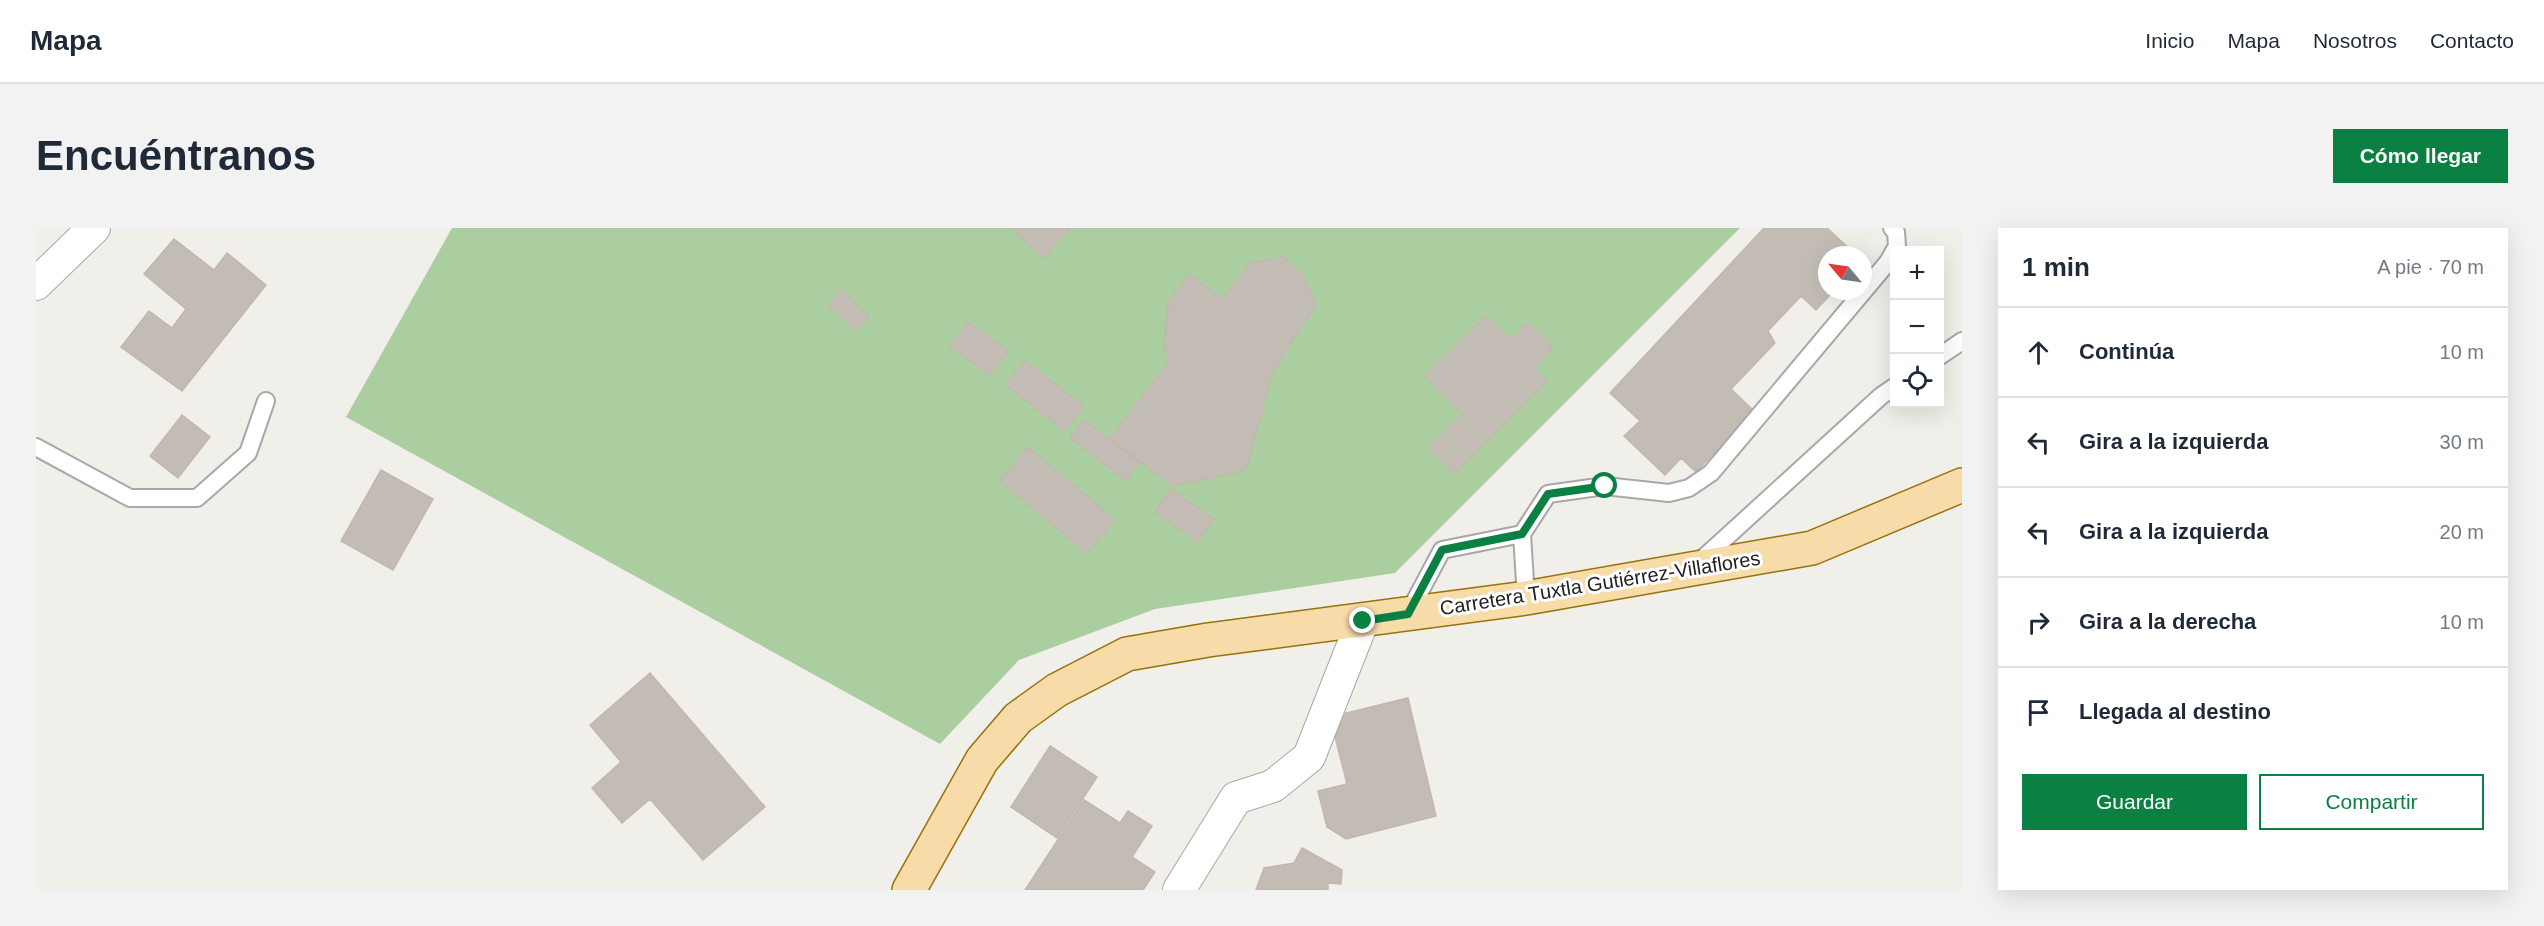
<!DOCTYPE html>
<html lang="es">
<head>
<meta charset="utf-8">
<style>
  :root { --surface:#fff; --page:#f2f2f3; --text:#1f2937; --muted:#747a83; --line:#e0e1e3; --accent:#0b8043 }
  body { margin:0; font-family:Arial,sans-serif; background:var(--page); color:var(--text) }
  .controls { position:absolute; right:18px; top:18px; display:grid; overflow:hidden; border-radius:0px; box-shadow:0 6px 24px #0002 }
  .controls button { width:54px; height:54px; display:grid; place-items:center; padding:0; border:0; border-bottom:2px solid var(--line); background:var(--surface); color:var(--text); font:30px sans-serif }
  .compass { position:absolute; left:1782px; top:18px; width:54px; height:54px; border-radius:50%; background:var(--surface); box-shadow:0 6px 24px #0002; rotate:299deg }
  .stop { position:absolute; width:18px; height:18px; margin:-14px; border:4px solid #0b8043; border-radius:50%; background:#fff }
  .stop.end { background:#0b8043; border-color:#fff; box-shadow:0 2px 6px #0008 }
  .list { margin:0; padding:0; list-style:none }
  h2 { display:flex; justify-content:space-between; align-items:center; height:78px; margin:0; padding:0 24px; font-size:26px }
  h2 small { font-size:20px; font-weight:400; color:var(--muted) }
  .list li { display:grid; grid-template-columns:39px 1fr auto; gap:18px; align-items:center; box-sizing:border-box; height:90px; padding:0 24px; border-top:2px solid var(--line) }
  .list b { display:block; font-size:22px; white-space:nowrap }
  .list em { font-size:20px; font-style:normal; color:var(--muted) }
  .actions { display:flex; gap:12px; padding:18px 24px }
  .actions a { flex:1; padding:14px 0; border:2px solid var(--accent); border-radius:0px; text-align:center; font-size:21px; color:var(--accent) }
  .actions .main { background:var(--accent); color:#fff }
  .icon { flex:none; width:33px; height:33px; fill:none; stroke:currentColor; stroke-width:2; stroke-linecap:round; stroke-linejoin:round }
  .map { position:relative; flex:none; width:1926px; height:662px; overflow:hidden; border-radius:0px }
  header { display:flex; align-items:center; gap:36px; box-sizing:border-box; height:84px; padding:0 30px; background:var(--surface); border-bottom:2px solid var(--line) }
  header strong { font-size:28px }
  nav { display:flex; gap:33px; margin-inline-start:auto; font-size:21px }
  .intro { display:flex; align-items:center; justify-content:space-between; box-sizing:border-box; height:144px; padding:0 36px }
  h1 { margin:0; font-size:42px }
  .button { padding:15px 27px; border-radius:0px; background:var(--accent); color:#fff; font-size:21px; font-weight:700 }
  main { display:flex; gap:36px; padding:0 36px }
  aside { flex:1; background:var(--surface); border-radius:0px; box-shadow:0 6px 24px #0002 }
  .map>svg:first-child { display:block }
  .forest { fill:#aacea0 }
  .building { fill:#c2bcb5; stroke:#c2b7ac; stroke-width:1.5 }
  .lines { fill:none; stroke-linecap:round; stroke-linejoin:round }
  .lane-casing { stroke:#a8a8a8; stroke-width:20 }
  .street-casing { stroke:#a8a8a8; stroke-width:34 }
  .primary-casing { stroke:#977208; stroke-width:36 }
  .lane { stroke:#fff; stroke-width:16 }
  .street { stroke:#fff; stroke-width:32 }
  .primary { stroke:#f7dba8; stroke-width:33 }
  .route { stroke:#0b8043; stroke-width:8 }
  .labels { text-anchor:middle; stroke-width:6; stroke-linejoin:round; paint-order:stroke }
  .street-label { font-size:20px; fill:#212121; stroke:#fff }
</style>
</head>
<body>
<header>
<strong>Mapa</strong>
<nav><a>Inicio</a><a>Mapa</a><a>Nosotros</a><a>Contacto</a></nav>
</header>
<div class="intro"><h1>Encuéntranos</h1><a class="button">Cómo llegar</a></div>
<main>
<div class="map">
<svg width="1926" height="662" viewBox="0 0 1926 662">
  <rect width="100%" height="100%" fill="#f1efe9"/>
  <path class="forest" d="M 416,0 L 1704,0 L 1359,345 L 1119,381 L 983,432 L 904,516 L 310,189 Z"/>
  <path class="building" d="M 975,0 L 1034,0 L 1008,30 Z
    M 1728,0 L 1791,0 L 1820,27 L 1791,27 L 1791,63 L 1798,63 L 1780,82 L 1765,68 L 1732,103 L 1739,115 L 1695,161 L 1718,183 L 1660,244 L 1645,230 L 1629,247 L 1588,208 L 1604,193 L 1574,165 Z
    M 138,11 L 178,42 L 191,25 L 230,57 L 146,163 L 85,119 L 113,83 L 136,100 L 150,81 L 108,46 Z
    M 1247,29 L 1266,46 L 1280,76 L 1236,145 L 1210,242 L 1137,258 L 1074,211 L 1134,132 L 1128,118 L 1132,75 L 1153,46 L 1187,71 L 1214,35 Z
    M 806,62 L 833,89 L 820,103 L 792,77 Z
    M 1450,88 L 1474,112 L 1492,95 L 1517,120 L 1498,140 L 1511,153 L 1419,245 L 1393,220 L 1427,186 L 1389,148 Z
    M 932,94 L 972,123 L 954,147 L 914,118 Z
    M 988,133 L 1048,178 L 1029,203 L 970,157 Z
    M 146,187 L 174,209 L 142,250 L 114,228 Z
    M 1048,192 L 1103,235 L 1090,252 L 1034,210 Z
    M 992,219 L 1079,292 L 1051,325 L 964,253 Z
    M 345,242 L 397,271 L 357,342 L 305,313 Z
    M 1135,261 L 1178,291 L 1162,314 L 1119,284 Z
    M 614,445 L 729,579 L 667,632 L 614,571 L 586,595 L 556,560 L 585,534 L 554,497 Z
    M 1372,470 L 1400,588 L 1310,611 L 1291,599 L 1282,563 L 1311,556 L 1294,489 Z
    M 1014,518 L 1061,549 L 1021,610 L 975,579 Z
    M 1048,572 L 1084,595 L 1092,583 L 1116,598 L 1096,629 L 1119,644 L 1107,662 L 989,662 Z
    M 1266,620 L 1306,642 L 1305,656 L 1292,655 L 1292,662 L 1220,662 L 1228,640 L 1258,635 Z"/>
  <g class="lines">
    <g class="lane-casing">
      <path id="lane" d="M 1904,128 L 1926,113
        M 0,219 L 94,270 L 161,270 L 212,225 L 230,173
        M 1662,335 L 1845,168 L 1858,159
        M 1490,370 L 1486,306 L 1512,266 L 1569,258 L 1633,265 L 1653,260 L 1675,245 L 1852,34 L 1861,18 L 1860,4 L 1856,0
        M 1372,386 L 1406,322 L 1486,306"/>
    </g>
    <g class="street-casing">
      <path id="street" d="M 0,56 L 58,0
        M 1143,662 L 1200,570 L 1237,558 L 1273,529 L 1327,392"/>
    </g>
    <g class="primary-casing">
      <path id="primary" d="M 873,662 L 946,532 L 982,490 L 1021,462 L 1091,426 L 1172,412 L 1490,370 L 1776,320 L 1926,257"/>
    </g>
    <use href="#lane" class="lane"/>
    <use href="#street" class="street"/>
    <use href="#primary" class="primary"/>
  </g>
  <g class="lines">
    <path class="route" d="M 1327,393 L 1372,386 L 1406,322 L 1486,306 L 1512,266 L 1569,258"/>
  </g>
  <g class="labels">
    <g class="street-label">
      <text transform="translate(1564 355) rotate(-9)" y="7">Carretera Tuxtla Gutiérrez-Villaflores</text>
    </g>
  </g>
</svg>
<div class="controls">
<button>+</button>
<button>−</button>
<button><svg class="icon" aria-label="locate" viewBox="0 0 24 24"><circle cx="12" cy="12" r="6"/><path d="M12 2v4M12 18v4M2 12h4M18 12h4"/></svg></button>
</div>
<svg class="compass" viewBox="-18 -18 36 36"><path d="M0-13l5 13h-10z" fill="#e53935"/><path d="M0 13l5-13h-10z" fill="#747a83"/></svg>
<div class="stop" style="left:1569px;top:258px"></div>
<div class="stop end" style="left:1327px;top:393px"></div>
</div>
<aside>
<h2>1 min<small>A pie · 70 m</small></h2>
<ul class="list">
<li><svg class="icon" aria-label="ahead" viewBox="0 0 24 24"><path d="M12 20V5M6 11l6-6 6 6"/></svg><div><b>Continúa</b></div><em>10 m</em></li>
<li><svg class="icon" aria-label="left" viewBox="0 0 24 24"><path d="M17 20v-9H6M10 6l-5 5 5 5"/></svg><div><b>Gira a la izquierda</b></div><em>30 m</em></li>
<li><svg class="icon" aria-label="left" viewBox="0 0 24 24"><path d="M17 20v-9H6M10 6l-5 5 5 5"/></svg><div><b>Gira a la izquierda</b></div><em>20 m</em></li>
<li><svg class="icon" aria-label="right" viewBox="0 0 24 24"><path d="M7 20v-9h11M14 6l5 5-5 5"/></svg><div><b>Gira a la derecha</b></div><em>10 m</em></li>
<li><svg class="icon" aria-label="arrive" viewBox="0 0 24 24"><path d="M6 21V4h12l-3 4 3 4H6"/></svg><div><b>Llegada al destino</b></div></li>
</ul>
<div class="actions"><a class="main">Guardar</a><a>Compartir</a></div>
</aside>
</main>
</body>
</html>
